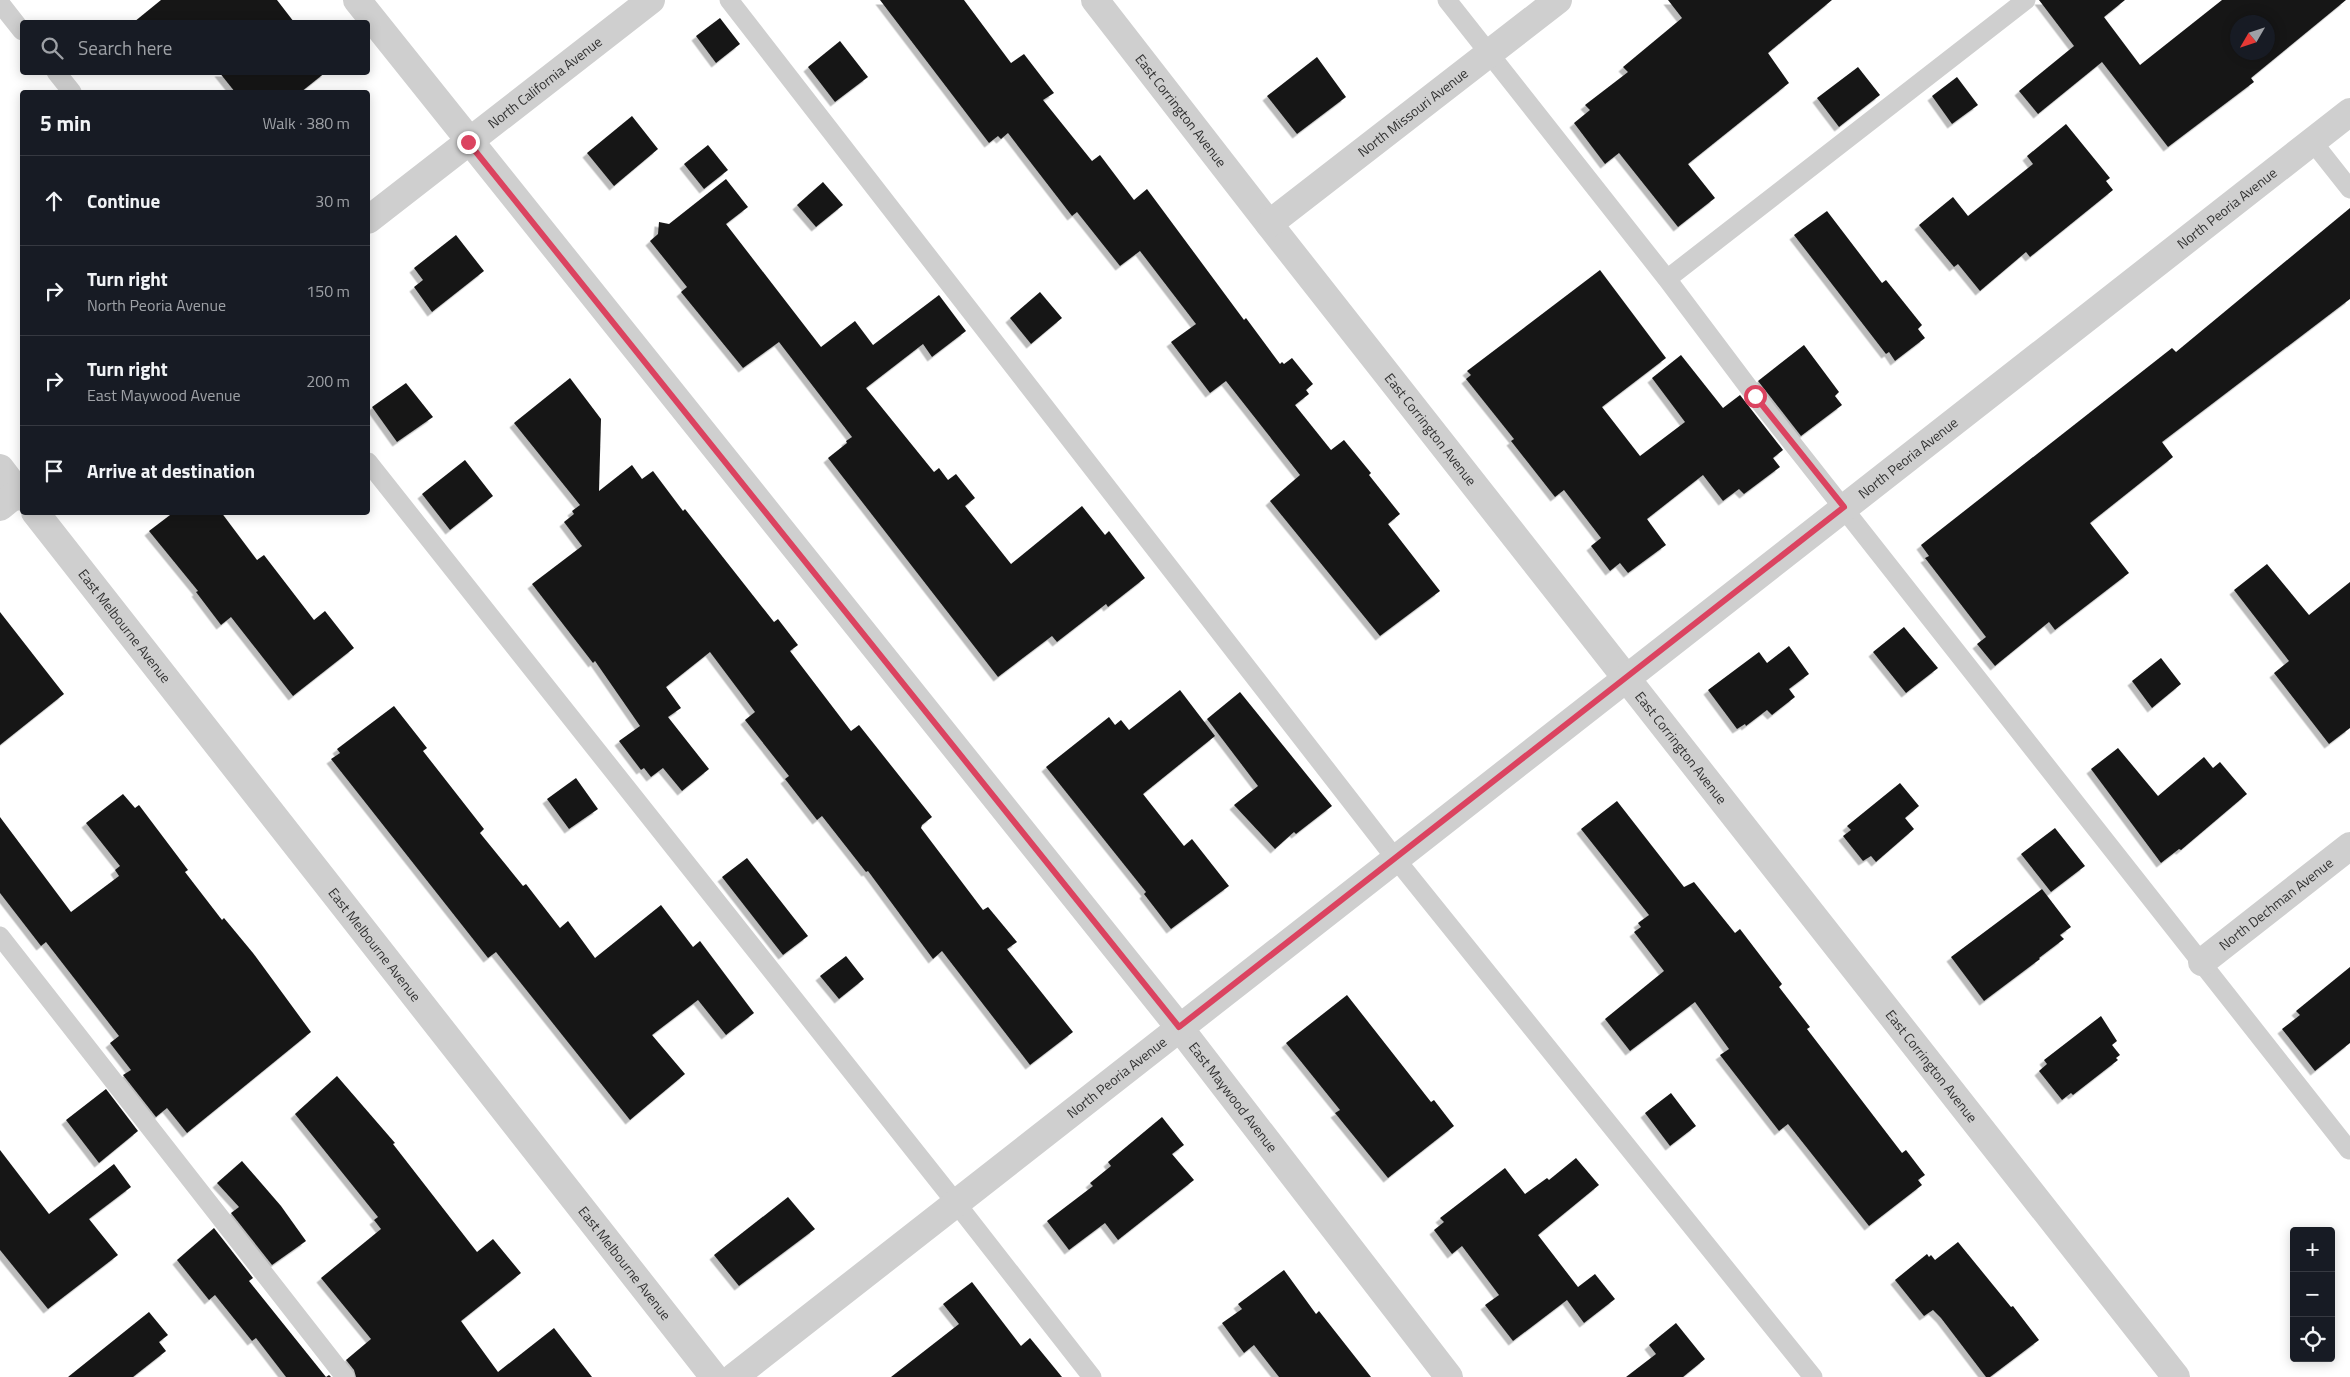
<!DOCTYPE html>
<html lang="en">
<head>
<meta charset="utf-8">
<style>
  :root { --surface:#171b24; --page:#20242c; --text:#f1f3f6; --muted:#9ea1a6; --line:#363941 }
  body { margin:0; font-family:"Titillium Web",sans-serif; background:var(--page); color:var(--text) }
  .controls { position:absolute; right:15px; bottom:15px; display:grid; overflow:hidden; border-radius:5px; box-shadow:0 2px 12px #0003 }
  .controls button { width:45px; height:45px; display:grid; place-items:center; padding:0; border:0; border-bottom:1px solid var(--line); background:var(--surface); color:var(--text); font:25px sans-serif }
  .compass { position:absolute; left:2230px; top:15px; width:45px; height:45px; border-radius:50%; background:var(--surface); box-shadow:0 2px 12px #0003; rotate:231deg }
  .stop { position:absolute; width:15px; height:15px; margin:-11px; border:4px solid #db4360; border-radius:50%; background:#fff }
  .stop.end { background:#db4360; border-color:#fff; box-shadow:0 1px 5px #0008 }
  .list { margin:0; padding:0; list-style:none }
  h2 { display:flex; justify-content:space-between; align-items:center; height:65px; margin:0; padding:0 20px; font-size:21px }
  h2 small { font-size:16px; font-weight:400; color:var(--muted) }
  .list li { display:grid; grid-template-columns:32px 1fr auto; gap:15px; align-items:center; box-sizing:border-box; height:90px; padding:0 20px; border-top:1px solid var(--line) }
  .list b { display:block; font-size:19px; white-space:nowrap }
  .list p { margin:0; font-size:16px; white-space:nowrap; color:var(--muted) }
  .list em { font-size:16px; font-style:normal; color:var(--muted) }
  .icon { flex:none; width:28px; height:28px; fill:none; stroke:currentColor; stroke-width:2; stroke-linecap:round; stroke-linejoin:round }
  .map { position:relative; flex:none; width:2350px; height:1377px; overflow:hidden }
  .search { position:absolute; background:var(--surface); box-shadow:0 2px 12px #0003; left:20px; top:20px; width:350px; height:55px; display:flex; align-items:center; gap:12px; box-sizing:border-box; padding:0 18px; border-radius:5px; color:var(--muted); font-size:19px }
  .panel { position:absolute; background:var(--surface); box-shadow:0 2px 12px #0003; left:20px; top:90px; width:350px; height:425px; border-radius:5px }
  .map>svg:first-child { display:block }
  .building { fill:#191919; fill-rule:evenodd; filter:url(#shadow) }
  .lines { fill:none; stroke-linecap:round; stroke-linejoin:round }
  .service { stroke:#cfcfcf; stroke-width:19 }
  .minor { stroke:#cfcfcf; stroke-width:28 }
  .route { stroke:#db4360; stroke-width:6 }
  .labels { text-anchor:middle; stroke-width:5; stroke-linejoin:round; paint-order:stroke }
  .street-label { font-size:14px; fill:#323232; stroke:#fff }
</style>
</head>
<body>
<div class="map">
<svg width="2350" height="1377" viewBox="0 0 2350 1377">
  <defs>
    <filter id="shadow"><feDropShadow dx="-4.5" dy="4.5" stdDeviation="0" flood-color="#0004"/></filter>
  </defs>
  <rect width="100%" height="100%" fill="#fff"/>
  <path class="building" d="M 161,0 L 277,0 L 294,22 L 134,22 Z
    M 880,0 L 964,0 L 1011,63 L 1024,54 L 1054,93 L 1043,100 L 1092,161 L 1100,155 L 1134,200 L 1147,189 L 1244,320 L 1246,318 L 1280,364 L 1282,362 L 1284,364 L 1292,358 L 1313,384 L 1306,390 L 1309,394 L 1295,405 L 1331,450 L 1344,440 L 1371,473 L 1369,475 L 1400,514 L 1388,524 L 1440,591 L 1380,636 L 1270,501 L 1300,475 L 1226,381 L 1210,393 L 1171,342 L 1196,324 L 1140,251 L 1120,266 L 1077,212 L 1072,216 L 1008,133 L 1001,139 L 998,136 L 989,143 Z
    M 1668,0 L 1832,0 L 1768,53 L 1789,83 L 1688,164 L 1715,198 L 1678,227 L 1619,153 L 1605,164 L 1574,123 L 1590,110 L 1585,105 L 1628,72 L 1623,67 L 1682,18 Z
    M 2039,0 L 2125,0 L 2104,17 L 2140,65 L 2222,0 L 2346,0 L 2251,78 L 2254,82 L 2168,147 L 2102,62 L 2038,114 L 2019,91 L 2074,46 ZM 2238,22 L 2268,22 L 2268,52 L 2238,52 Z
    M 720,18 L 740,44 L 716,63 L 696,36 Z
    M 840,41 L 868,77 L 835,102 L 808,67 Z
    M 1317,57 L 1346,97 L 1297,134 L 1267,96 Z
    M 1858,67 L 1880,95 L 1839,127 L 1817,98 Z
    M 219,72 L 326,72 L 301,92 L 235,92 Z
    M 1957,77 L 1978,105 L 1952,124 L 1932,96 Z
    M 632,116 L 658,149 L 614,186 L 587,153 Z
    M 2066,124 L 2110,178 L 2106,181 L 2113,190 L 2030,257 L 2026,252 L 1980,291 L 1958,264 L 1954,267 L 1919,225 L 1953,197 L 1968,216 L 2033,164 L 2027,156 Z
    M 708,145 L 728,170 L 704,189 L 684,164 Z
    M 726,179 L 748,207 L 726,224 L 821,347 L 855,321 L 873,345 L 939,295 L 966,331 L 932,357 L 923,344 L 866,388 L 934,472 L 939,468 L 948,480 L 956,474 L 975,498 L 965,506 L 1011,564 L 1082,506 L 1105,535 L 1109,531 L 1145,578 L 1108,607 L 1106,604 L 1057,642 L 1052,636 L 998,677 L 828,458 L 847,443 L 846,441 L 852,437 L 779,342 L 743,368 L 681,292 L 687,287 L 650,241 L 658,234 L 659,222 L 669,224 Z
    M 823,182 L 843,205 L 816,227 L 797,205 Z
    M 2350,208 L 2350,299 L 2162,442 L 2173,457 L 2090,523 L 2129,573 L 2055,630 L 2049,622 L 1995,666 L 1977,644 L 1986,637 L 1925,558 L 1929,556 L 1921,545 L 2172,348 L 2176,352 Z
    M 1827,211 L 1882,283 L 1886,280 L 1922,325 L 1918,329 L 1925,338 L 1895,361 L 1889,352 L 1886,354 L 1794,235 Z
    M 456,235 L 484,271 L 432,312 L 414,287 L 423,280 L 414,268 Z
    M 1600,270 L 1666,358 L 1602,407 L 1640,456 L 1685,422 L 1652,378 L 1681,355 L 1723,408 L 1740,395 L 1783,450 L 1773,458 L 1780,467 L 1744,494 L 1739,489 L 1723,501 L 1703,475 L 1647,519 L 1666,545 L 1628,573 L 1620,563 L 1610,571 L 1591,546 L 1601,538 L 1564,490 L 1555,497 L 1511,441 L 1514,439 L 1466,379 L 1471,375 L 1467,371 Z
    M 1040,292 L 1062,318 L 1031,344 L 1010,318 Z
    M 1804,345 L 1839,392 L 1835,396 L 1842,405 L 1801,436 L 1758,381 Z
    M 570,378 L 601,419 L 599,491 L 632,465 L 642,479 L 653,471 L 683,511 L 685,509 L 774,622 L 778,619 L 798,645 L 790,651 L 851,731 L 859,725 L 932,817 L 922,825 L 921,828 L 983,910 L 988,907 L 1017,942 L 1007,949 L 1073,1032 L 1030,1065 L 942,951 L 933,959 L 868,871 L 866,872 L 822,816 L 817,820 L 785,779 L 789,776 L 745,720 L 755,712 L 710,652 L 666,687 L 681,708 L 668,717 L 709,769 L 682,791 L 663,768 L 651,777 L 644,768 L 641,770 L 619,741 L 640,726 L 595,661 L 593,663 L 532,584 L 582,546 L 564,522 L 574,514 L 572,511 L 580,505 L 514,423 Z
    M 406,383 L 433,417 L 397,442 L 372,407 Z
    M 465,460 L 493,496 L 450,530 L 422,494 Z
    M 174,512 L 221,512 L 257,560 L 264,555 L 314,620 L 325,611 L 354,648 L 293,696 L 231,617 L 221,625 L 196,592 L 198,591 L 149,531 Z
    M 2267,564 L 2309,615 L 2350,582 L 2350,728 L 2329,744 L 2274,673 L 2289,661 L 2234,590 Z
    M 0,612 L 64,694 L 0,745 Z
    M 1904,627 L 1938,668 L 1906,693 L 1873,652 Z
    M 1789,646 L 1809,674 L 1789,689 L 1795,697 L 1772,715 L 1767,710 L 1746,726 L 1745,724 L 1737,729 L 1708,690 L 1759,652 L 1767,663 Z
    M 2161,658 L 2181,684 L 2152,708 L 2132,681 Z
    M 1180,690 L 1215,736 L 1143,794 L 1184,846 L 1192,839 L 1229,886 L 1171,929 L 1144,894 L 1146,892 L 1046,767 L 1109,717 L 1115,725 L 1121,720 L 1129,730 Z
    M 1240,692 L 1332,806 L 1296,834 L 1294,832 L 1275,849 L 1234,805 L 1258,786 L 1207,719 Z
    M 394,706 L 427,748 L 423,751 L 484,829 L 480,833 L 523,886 L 526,884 L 560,928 L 568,921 L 595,958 L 661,905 L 693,947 L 700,941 L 754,1013 L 726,1035 L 698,1000 L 652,1035 L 685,1074 L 630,1120 L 496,952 L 488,958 L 331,759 L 340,753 L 337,749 Z
    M 2118,748 L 2158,796 L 2204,757 L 2213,768 L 2220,762 L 2247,794 L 2181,850 L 2179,849 L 2161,863 L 2091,769 Z
    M 576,778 L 598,809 L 569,829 L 547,799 Z
    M 1900,783 L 1919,806 L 1905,818 L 1914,829 L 1876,862 L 1871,856 L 1863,861 L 1843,836 L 1851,830 L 1847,826 Z
    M 123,794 L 135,808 L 139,805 L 188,870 L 185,872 L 222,920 L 224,918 L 253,953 L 311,1032 L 187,1133 L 167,1108 L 156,1117 L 123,1075 L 131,1070 L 110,1043 L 119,1036 L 46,942 L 41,946 L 0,893 L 0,817 L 71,912 L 119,876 L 115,870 L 120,866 L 86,823 Z
    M 1617,801 L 1684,887 L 1694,882 L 1735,933 L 1740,929 L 1782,984 L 1779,987 L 1810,1027 L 1807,1029 L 1902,1153 L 1906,1150 L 1925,1175 L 1918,1180 L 1922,1185 L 1869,1226 L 1788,1124 L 1779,1131 L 1720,1055 L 1729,1049 L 1695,1002 L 1630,1051 L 1605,1019 L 1664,971 L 1634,932 L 1641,927 L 1638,923 L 1649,915 L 1581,829 Z
    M 2055,828 L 2085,866 L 2051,892 L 2021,854 Z
    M 747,858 L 808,936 L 783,955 L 722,877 Z
    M 2042,889 L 2071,927 L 2060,935 L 2064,939 L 2039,958 L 2040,959 L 1984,1001 L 1951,957 Z
    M 846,956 L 864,979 L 839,999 L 820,976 Z
    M 2350,967 L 2350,1043 L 2315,1071 L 2282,1029 L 2300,1015 L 2296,1011 Z
    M 1347,995 L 1431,1102 L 1434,1100 L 1454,1126 L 1388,1178 L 1335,1113 L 1340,1110 L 1286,1043 Z
    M 2101,1016 L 2117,1041 L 2112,1045 L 2120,1055 L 2116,1058 L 2118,1060 L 2073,1095 L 2071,1093 L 2062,1100 L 2039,1071 L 2047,1064 L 2044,1060 Z
    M 337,1076 L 395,1143 L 393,1144 L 477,1252 L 493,1239 L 521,1273 L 461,1321 L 498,1372 L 554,1328 L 592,1377 L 356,1377 L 354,1370 L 346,1360 L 371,1339 L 321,1278 L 381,1229 L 374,1220 L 378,1217 L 295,1114 Z
    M 106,1089 L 138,1131 L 99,1163 L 66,1120 Z
    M 1671,1093 L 1696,1126 L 1670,1146 L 1645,1113 Z
    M 1162,1117 L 1184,1145 L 1172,1154 L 1194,1180 L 1118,1240 L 1105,1223 L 1069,1250 L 1047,1221 L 1093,1186 L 1090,1183 L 1111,1166 L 1108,1162 Z
    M 0,1150 L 49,1214 L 114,1164 L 131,1187 L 89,1219 L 118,1255 L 48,1309 L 0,1250 Z
    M 1576,1158 L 1599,1185 L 1538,1235 L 1578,1287 L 1595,1274 L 1615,1299 L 1584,1323 L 1567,1300 L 1513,1341 L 1485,1305 L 1499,1295 L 1462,1246 L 1452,1254 L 1434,1230 L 1444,1222 L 1440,1218 L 1505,1168 L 1525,1194 L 1547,1178 L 1549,1180 Z
    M 242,1161 L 281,1206 L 306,1241 L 272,1265 L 231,1213 L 239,1207 L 217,1183 Z
    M 788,1197 L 815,1229 L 739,1286 L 714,1255 Z
    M 214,1228 L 253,1278 L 249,1281 L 326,1377 L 329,1375 L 331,1377 L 286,1377 L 256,1338 L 252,1341 L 215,1295 L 209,1300 L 177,1260 Z
    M 1958,1242 L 2011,1307 L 2013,1306 L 2039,1340 L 1990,1377 L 1986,1377 L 1941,1318 L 1933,1310 L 1924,1316 L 1895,1280 L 1927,1254 L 1929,1257 L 1931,1255 L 1935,1260 Z
    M 1284,1270 L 1316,1314 L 1319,1311 L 1371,1377 L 1279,1377 L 1254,1345 L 1244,1353 L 1222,1323 L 1242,1309 L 1238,1304 Z
    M 972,1282 L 1021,1346 L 1030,1338 L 1062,1377 L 891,1377 L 959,1324 L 943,1304 Z
    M 149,1312 L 168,1335 L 159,1342 L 166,1351 L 133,1377 L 68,1377 Z
    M 1676,1323 L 1705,1359 L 1683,1377 L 1626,1377 L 1656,1354 L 1649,1345 Z"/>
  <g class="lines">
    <path class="service" d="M 729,0 L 1395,858 L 1813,1377
      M 1447,0 L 1667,279 L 1755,396 L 2349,1150
      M 0,3 L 22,31
      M 56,72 L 72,92
      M 2312,141 L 2350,189
      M 1667,279 L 2026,0
      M 368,462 L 956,1203 L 1092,1377
      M 0,936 L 345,1377"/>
    <g class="minor">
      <path id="s1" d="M 357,0 L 1179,1027 L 1449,1377"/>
      <path id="s2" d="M 1095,0 L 1269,224 L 2176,1377"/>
      <path id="s3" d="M 368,220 L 651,0"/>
      <path id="s4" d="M 1269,224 L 1558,0"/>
      <path d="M 0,468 L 22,497"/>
      <path d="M 0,507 L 22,489"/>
      <path id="s5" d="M 35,512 L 714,1377"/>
      <path id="s6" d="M 2202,962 L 2350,846"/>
      <path id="s7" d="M 734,1377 L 2350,112"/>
    </g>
  </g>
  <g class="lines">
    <path class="route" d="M 468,142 L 1179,1027 L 1844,507 L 1755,396"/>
  </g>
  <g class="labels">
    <g class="street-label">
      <text dy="5" stroke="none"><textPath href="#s3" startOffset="224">North California Avenue</textPath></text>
      <text dy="5" stroke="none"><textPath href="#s2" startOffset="140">East Corrington Avenue</textPath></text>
      <text dy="5" stroke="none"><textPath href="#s4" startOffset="182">North Missouri Avenue</textPath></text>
      <text dy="5" stroke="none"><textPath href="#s7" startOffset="1896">North Peoria Avenue</textPath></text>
      <text dy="5" stroke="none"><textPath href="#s2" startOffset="545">East Corrington Avenue</textPath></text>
      <text dy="5" stroke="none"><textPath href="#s7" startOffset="1491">North Peoria Avenue</textPath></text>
      <text dy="5" stroke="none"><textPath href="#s5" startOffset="145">East Melbourne Avenue</textPath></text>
      <text dy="5" stroke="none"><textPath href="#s2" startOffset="950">East Corrington Avenue</textPath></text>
      <text dy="5" stroke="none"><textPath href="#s6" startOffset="94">North Dechman Avenue</textPath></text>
      <text dy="5" stroke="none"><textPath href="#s5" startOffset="550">East Melbourne Avenue</textPath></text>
      <text dy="5" stroke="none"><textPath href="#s2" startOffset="1355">East Corrington Avenue</textPath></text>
      <text dy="5" stroke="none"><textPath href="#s7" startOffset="486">North Peoria Avenue</textPath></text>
      <text dy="5" stroke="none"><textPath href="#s1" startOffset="1404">East Maywood Avenue</textPath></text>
      <text dy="5" stroke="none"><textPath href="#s5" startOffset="955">East Melbourne Avenue</textPath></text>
    </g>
  </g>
</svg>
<div class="controls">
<button>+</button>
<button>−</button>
<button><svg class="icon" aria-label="locate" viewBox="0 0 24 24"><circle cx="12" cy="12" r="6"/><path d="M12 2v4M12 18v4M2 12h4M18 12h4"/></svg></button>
</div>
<svg class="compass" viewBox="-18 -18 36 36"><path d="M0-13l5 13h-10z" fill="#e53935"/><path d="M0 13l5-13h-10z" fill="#9ea1a6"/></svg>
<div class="stop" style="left:1755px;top:396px"></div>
<div class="stop end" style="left:468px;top:142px"></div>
<div class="search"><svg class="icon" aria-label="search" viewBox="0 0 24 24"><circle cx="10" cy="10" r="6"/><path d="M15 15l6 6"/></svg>Search here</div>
<section class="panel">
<h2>5 min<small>Walk · 380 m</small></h2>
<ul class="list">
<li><svg class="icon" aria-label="ahead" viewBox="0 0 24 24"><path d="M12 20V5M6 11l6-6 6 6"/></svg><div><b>Continue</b></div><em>30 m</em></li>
<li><svg class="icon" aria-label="right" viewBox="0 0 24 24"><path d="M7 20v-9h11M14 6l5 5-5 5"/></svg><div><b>Turn right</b><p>North Peoria Avenue</p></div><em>150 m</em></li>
<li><svg class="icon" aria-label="right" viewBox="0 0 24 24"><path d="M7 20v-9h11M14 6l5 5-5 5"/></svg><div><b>Turn right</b><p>East Maywood Avenue</p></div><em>200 m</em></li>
<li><svg class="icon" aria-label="arrive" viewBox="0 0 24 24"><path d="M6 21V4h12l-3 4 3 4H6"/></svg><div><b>Arrive at destination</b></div></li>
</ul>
</section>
</div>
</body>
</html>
